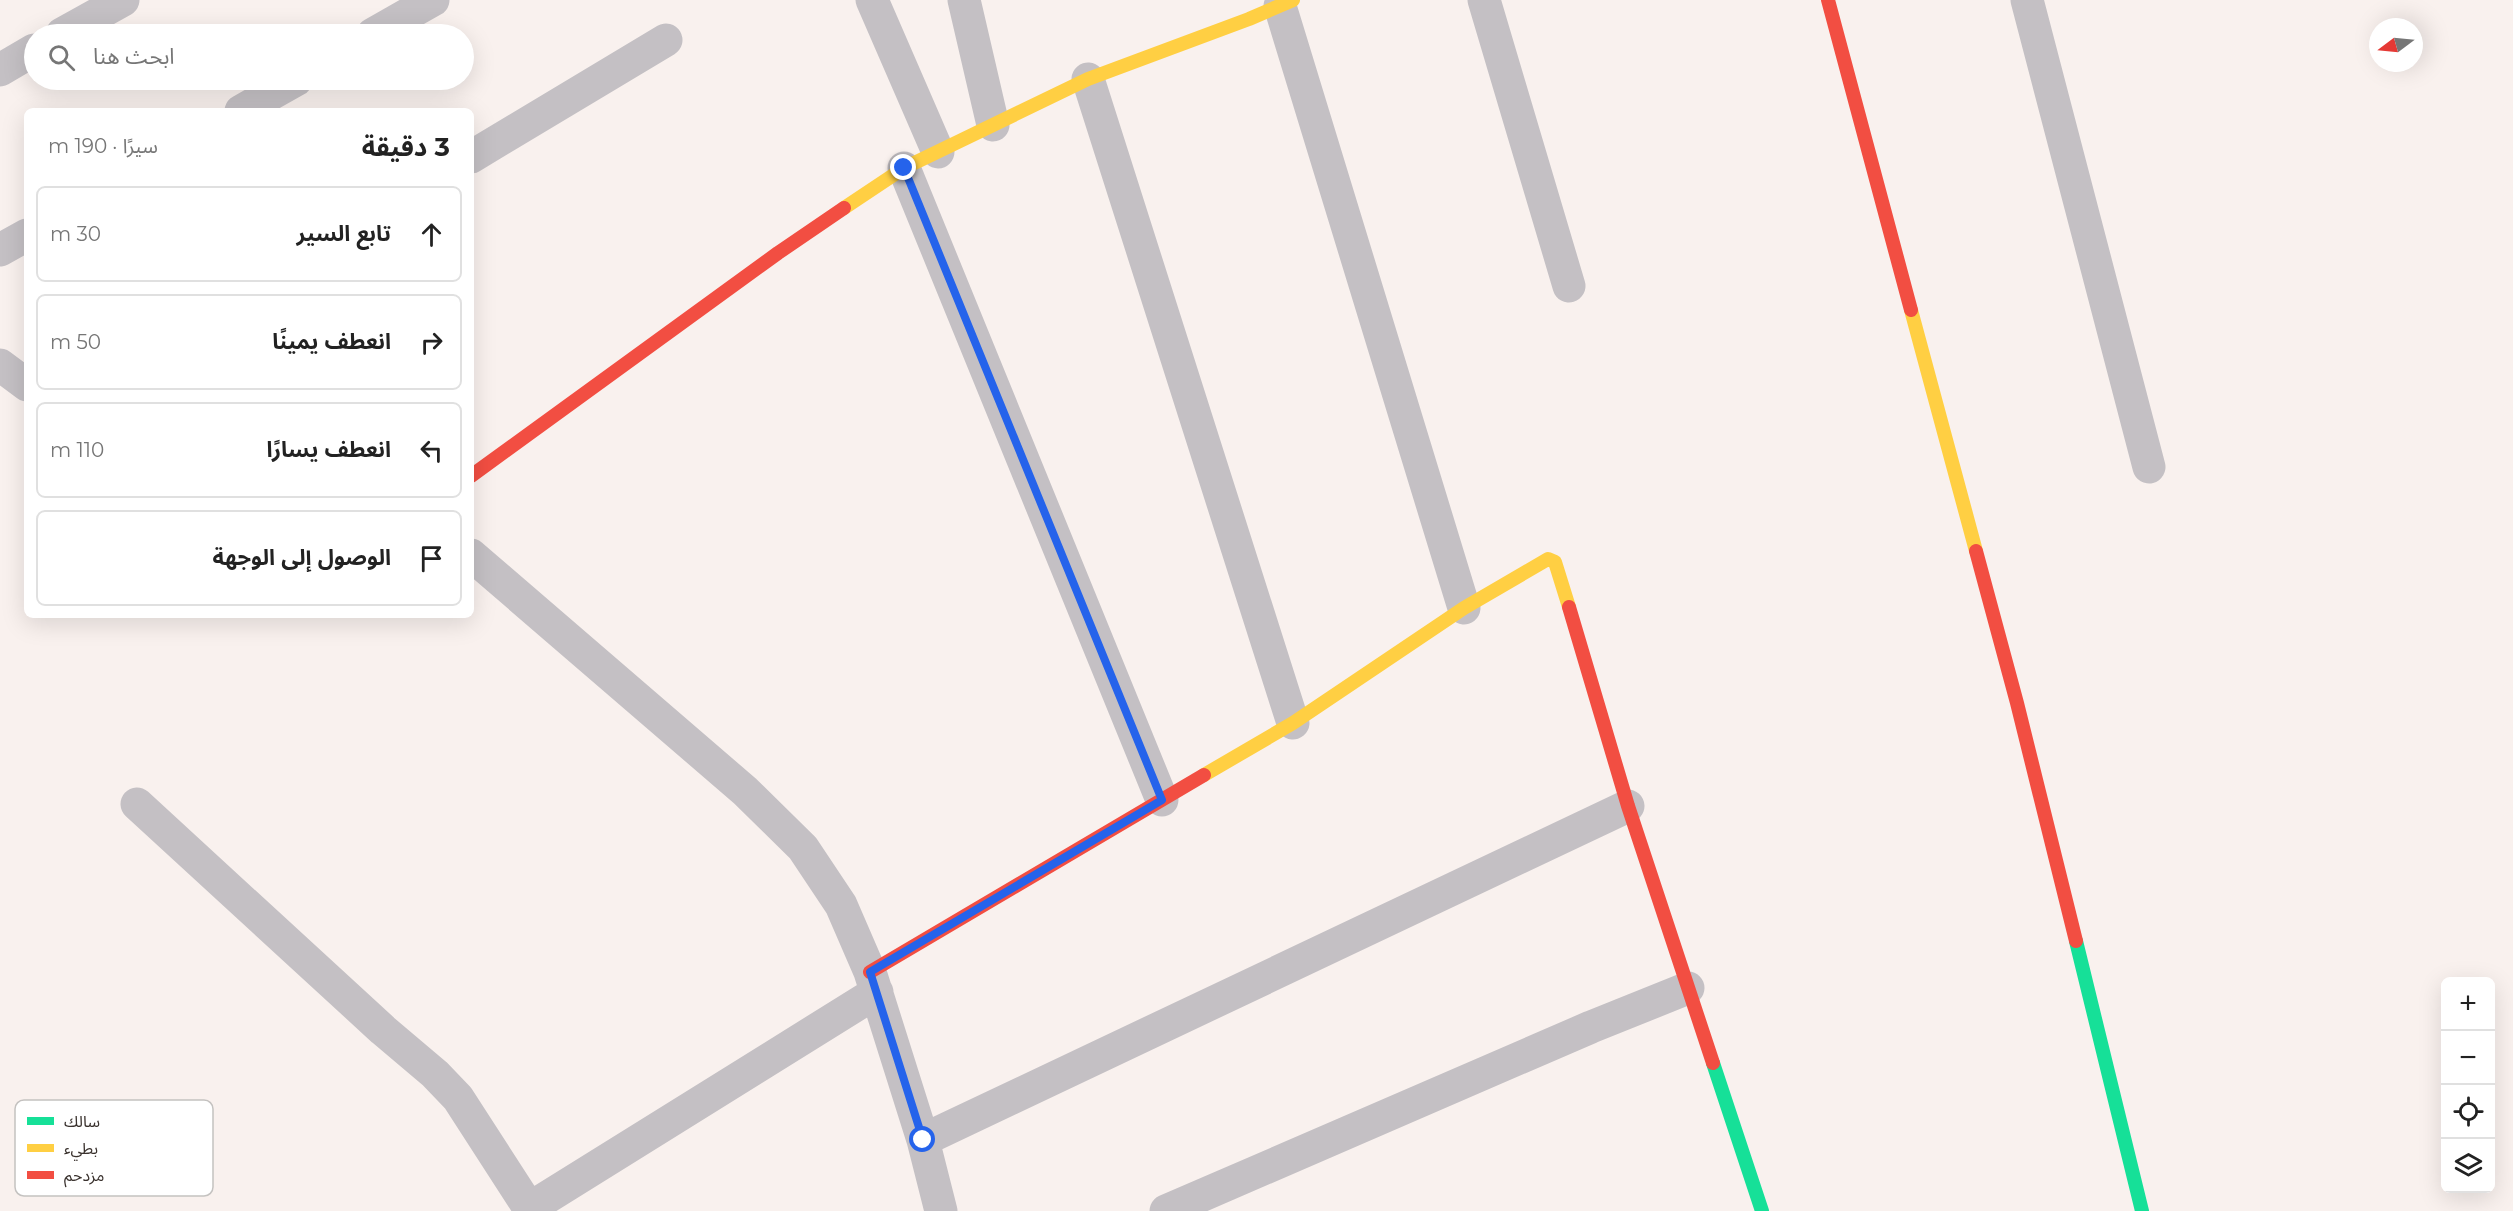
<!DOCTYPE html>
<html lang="ar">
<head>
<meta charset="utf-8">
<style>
  :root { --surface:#fff; --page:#f2f2f2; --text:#222; --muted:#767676; --line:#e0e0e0 }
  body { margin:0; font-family:Montserrat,"Noto Sans Arabic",sans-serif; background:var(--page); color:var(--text); direction:rtl }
  .controls { position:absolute; right:18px; bottom:18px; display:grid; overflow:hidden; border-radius:9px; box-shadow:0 6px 24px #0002 }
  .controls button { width:54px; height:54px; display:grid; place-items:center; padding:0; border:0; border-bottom:2px solid var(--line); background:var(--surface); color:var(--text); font:30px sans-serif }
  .compass { position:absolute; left:2369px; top:18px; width:54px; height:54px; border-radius:50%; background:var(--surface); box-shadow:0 6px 24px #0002; rotate:254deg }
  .stop { position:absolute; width:18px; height:18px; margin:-14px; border:4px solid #2563eb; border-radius:50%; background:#fff }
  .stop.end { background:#2563eb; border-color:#fff; box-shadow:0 2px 6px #0008 }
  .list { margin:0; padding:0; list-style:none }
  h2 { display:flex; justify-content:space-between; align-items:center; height:78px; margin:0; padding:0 24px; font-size:26px }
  h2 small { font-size:20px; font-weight:400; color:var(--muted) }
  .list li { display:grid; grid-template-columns:39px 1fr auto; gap:18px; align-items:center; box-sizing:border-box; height:96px; margin:0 12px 12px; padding:0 12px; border:2px solid var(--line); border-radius:9px }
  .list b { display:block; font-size:22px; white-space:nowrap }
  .list em { font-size:20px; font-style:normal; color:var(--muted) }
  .icon { flex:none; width:33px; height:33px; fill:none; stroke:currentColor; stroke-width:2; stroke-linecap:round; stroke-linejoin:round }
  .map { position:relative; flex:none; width:2513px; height:1211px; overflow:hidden; direction:ltr }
  .search { position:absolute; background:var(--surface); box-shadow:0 6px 24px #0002; left:24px; top:24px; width:450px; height:66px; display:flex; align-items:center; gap:15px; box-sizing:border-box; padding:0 21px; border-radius:33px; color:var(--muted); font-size:22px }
  .panel { position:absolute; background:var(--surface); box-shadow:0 6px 24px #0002; left:24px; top:108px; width:450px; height:510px; border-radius:9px; direction:rtl }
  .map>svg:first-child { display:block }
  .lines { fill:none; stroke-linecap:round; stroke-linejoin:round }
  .street { stroke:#c4c0c4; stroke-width:33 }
  .fast { stroke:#16e098; stroke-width:14 }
  .slow { stroke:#ffcf43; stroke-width:14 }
  .jam { stroke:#f24e42; stroke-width:14 }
  .route { stroke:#2563eb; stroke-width:8 }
  .key { fill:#fff; stroke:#c4c2c0; stroke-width:1.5 }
  .key-label { font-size:16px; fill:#3a322e }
</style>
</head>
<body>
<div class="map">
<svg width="2513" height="1211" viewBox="0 0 2513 1211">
  <rect width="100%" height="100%" fill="#f9f1ee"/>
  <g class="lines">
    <path class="street" d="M 872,0 L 938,152
      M 964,0 L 993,125
      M 1484,0 L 1569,286
      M 2027,0 L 2149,467
      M 1280,6 L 1464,608
      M 62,34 L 123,0
      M 373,34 L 433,0
      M 0,70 L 34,50
      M 1088,79 L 1293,723
      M 241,111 L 296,80
      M 471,157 L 666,40
      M 904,168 L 1162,800
      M 0,250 L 27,235
      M 0,365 L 27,385
      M 471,555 L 745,791 L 803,848 L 841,905 L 870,972 L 923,1140 L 941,1211
      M 137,804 L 383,1030 L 435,1074 L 458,1098 L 531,1211
      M 923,1140 L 1628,806
      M 530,1208 L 877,992
      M 1166,1211 L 1591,1027 L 1688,988"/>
    <path class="fast" d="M 2076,941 L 2142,1211
      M 1713,1063 L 1762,1211"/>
    <path class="slow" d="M 844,208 L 904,168 L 1088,79 L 1249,19 L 1293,0
      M 1911,310 L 1976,551
      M 1204,775 L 1293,723 L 1464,608 L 1548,559 L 1555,562 L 1569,607"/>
    <path class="jam" d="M 1828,0 L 1911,310
      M 471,476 L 778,253 L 844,208
      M 1976,551 L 2017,703 L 2076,941
      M 1569,607 L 1628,806 L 1713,1063
      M 870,972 L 1204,775"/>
  </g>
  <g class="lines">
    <path class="route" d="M 904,168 L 1162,800 L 870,972 L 923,1140"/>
  </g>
  <rect x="15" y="1100" width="198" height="96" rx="9" class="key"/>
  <rect x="27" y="1117" width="27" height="8" fill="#16e098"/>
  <rect x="27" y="1144" width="27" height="8" fill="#ffcf43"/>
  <rect x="27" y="1171" width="27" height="8" fill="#f24e42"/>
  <g class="key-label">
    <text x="64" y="1127">سالك</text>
    <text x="64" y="1154">بطيء</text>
    <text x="64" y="1181">مزدحم</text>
  </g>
</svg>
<div class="controls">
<button>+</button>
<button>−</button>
<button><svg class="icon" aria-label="locate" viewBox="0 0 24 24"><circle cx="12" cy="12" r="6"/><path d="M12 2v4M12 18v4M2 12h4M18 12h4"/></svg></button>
<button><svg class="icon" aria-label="layers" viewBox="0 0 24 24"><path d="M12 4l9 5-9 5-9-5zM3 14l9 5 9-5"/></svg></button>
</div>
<svg class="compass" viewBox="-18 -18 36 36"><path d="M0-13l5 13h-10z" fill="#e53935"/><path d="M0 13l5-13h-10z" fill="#767676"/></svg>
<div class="stop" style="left:923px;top:1140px"></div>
<div class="stop end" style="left:904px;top:168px"></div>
<div class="search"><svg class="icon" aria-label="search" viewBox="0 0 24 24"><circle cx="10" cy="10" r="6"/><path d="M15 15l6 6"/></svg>ابحث هنا</div>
<section class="panel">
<h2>3 دقيقة<small>سيرًا · 190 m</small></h2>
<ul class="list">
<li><svg class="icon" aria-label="ahead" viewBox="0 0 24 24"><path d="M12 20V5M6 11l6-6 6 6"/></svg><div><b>تابع السير</b></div><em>30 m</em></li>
<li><svg class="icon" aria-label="right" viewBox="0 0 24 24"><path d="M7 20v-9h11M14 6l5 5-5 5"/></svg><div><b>انعطف يمينًا</b></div><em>50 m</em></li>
<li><svg class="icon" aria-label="left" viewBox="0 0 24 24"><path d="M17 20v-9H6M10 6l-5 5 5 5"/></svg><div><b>انعطف يسارًا</b></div><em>110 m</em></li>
<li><svg class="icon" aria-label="arrive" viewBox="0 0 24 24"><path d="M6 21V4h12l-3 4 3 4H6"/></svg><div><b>الوصول إلى الوجهة</b></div></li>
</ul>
</section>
</div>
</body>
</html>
